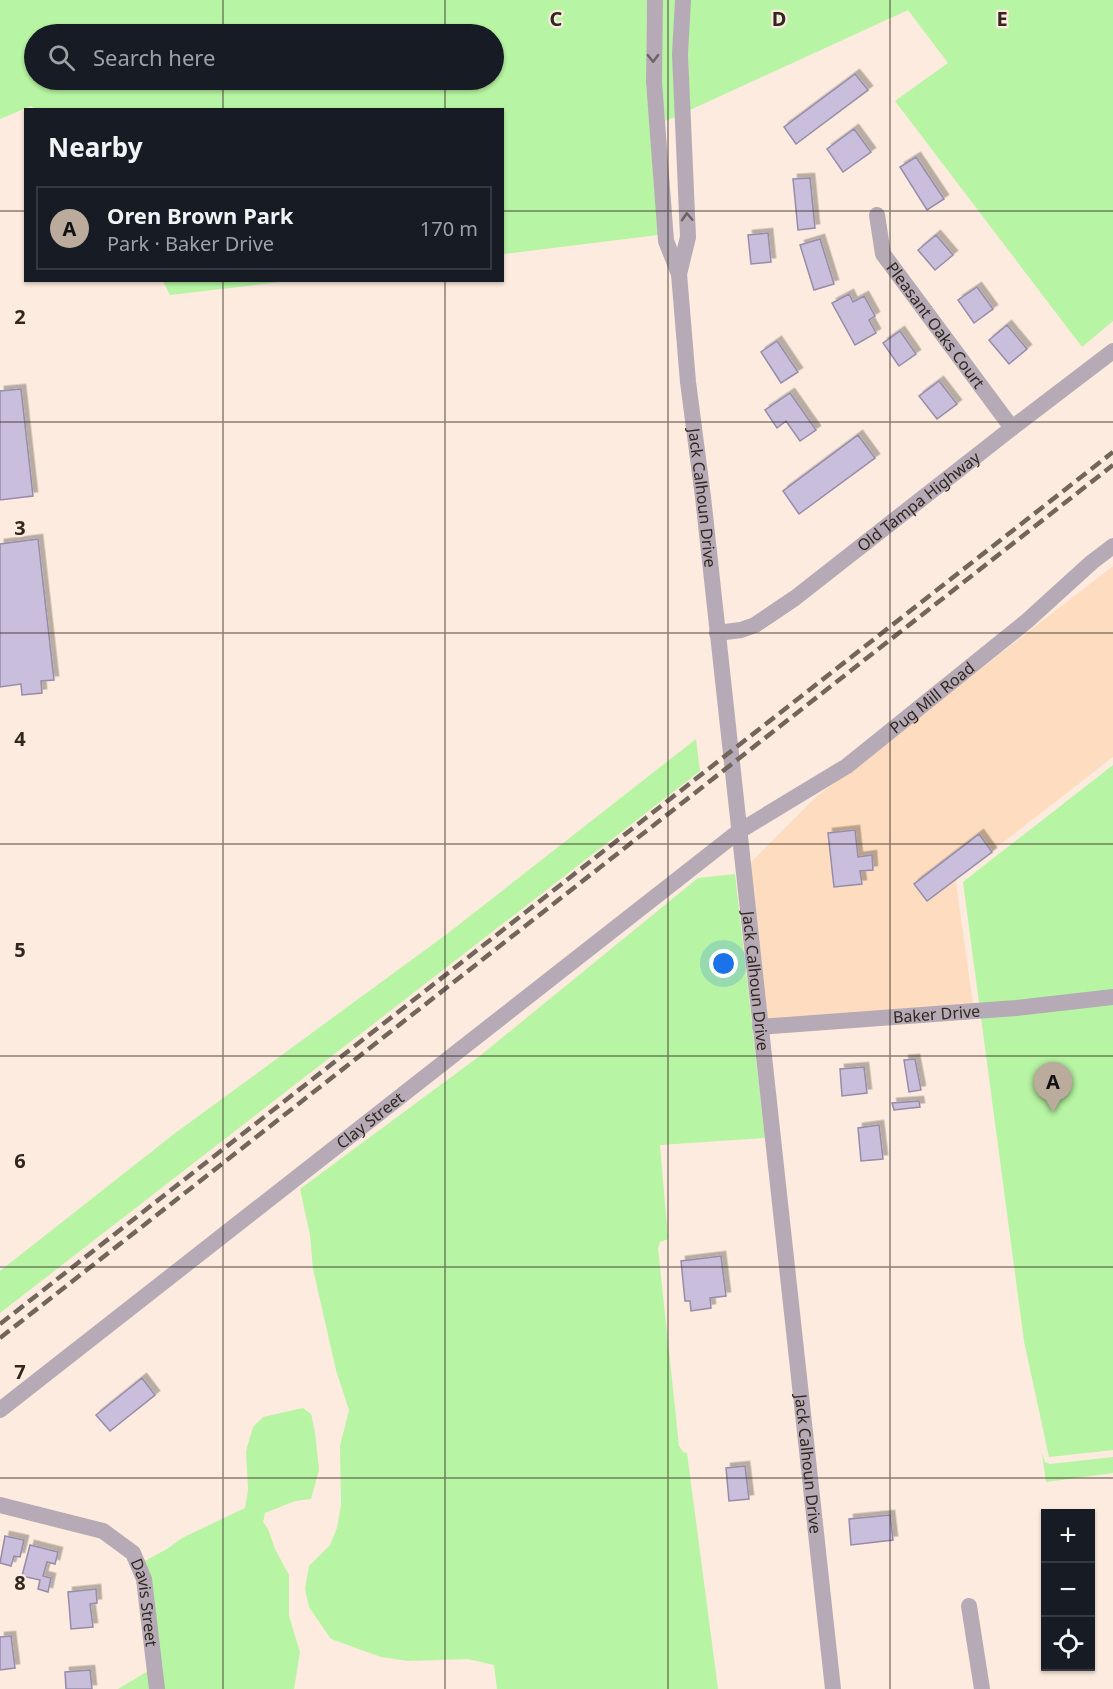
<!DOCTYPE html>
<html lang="en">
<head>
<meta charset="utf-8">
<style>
  :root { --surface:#171b24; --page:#20242c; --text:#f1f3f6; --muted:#9ea1a6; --line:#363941; --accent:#bbab9c }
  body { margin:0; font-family:"Noto Sans",sans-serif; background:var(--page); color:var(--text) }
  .controls { position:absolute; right:18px; bottom:18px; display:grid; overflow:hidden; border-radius:0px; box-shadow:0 2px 4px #0004 }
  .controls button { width:54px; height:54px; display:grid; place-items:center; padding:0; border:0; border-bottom:2px solid var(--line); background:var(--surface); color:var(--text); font:30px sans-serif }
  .you { position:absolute; left:724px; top:964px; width:21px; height:21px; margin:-15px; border:4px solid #fff; border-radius:50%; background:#1a73e8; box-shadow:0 0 0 9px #1a73e833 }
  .badge { display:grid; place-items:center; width:39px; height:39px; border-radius:50%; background:var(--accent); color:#111; font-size:20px; font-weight:700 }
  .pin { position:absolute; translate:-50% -50px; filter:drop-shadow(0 2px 3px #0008) }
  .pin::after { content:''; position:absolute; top:32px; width:21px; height:18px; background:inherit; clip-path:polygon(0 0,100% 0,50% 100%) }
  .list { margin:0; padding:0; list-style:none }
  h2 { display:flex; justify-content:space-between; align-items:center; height:78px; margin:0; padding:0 24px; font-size:26px }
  h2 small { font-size:20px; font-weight:400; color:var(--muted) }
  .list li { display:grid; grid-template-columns:39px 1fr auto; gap:18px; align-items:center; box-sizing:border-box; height:84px; margin:0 12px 12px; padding:0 12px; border:2px solid var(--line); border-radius:0px }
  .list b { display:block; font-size:22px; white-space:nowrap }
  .list p { margin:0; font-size:20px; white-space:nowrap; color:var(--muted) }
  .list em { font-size:20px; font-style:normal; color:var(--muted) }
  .icon { flex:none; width:33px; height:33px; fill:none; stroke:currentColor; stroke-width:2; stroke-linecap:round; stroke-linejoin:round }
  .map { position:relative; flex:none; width:1113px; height:1689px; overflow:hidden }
  .search { position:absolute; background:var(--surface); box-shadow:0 2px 4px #0004; left:24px; top:24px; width:480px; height:66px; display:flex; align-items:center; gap:15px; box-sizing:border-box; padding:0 21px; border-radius:33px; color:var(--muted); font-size:22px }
  .panel { position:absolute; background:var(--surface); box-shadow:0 2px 4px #0004; left:24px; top:108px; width:480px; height:174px; border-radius:0px }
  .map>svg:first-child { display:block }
  .built { fill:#fddcbf }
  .green { fill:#b7f4a3; fill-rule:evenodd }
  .building { fill:#c9bedc; stroke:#978ca9; stroke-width:1.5; filter:url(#shadow) }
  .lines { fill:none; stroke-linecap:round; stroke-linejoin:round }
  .minor { stroke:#b5aab5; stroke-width:16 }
  .rail { stroke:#72665c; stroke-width:4.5; stroke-dasharray:12 6; stroke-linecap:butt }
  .oneway { stroke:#6c6262 }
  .grid { fill:none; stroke:#31271e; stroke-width:1.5; stroke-opacity:0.55 }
  .labels { text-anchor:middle; stroke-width:4.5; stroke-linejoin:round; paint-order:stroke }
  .street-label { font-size:16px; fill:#31271e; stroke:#fcebde }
  .grid-label { font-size:20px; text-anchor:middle; font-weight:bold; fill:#31271e; stroke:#fcebde; stroke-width:4.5; stroke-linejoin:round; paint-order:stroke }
</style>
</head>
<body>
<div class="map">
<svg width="1113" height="1689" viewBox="0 0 1113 1689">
  <defs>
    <filter id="shadow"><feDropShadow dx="4.5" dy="-4.5" stdDeviation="0" flood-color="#0004"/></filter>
  </defs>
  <rect width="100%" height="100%" fill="#fcebde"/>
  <path class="built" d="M 1113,566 L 1113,757 L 957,878 L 956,883 L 973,1004 L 768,1025 L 749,864 L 816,797 Z"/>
  <path class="green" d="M 0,0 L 647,0 L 646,82 L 658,235 L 503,254 L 502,110 L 38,110 L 31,106 L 0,119 ZM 34,34 L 494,34 L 494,80 L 34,80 Z
    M 663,0 L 675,0 L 673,46 L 675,117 L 665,121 L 661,82 Z
    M 690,0 L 1113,0 L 1113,321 L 1082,347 L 895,101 L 948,63 L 908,10 L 690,110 L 688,54 Z
    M 163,281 L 289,281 L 170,295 Z
    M 696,739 L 700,771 L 0,1313 L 0,1271 L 174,1134 L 447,934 Z
    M 1113,765 L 1113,1450 L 1049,1457 L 1024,1341 L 963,882 Z
    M 735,874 L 765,1138 L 660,1145 L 668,1239 L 660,1242 L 658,1248 L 679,1446 L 683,1452 L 687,1453 L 718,1689 L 497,1689 L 494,1665 L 468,1659 L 409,1661 L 381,1657 L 331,1639 L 309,1607 L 305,1589 L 309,1566 L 330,1545 L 337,1528 L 341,1505 L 340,1446 L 349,1410 L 336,1370 L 313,1269 L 310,1235 L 300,1189 L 481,1055 L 698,878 Z
    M 303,1408 L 311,1414 L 315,1432 L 319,1470 L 311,1499 L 295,1501 L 265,1513 L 263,1522 L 268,1529 L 275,1549 L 289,1575 L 289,1616 L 300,1652 L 294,1689 L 118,1689 L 148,1671 L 141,1563 L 167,1549 L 182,1538 L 245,1508 L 248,1490 L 246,1451 L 253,1427 L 263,1417 Z
    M 1042,1453 L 1045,1462 L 1050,1464 L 1113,1457 L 1113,1473 L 1046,1482 Z"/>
  <path class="building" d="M 855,74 L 868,90 L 796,144 L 784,127 Z
    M 854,129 L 871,152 L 843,172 L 827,149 Z
    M 916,157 L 944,199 L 927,210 L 900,167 Z
    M 810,178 L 815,228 L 798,230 L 793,179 Z
    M 768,233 L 771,262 L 751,264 L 748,235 Z
    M 936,235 L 953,255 L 935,270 L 918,250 Z
    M 820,239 L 834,284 L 814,290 L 800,245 Z
    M 977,287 L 993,309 L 974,323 L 958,300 Z
    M 849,294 L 853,302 L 864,296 L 875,316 L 869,320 L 876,333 L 855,345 L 832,303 Z
    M 1007,325 L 1027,349 L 1009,364 L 989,340 Z
    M 900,331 L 916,354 L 899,366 L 883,343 Z
    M 777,341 L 798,372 L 781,383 L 761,352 Z
    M 939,381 L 957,404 L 937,419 L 919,396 Z
    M 21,389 L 33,496 L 0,500 L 0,391 Z
    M 790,393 L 816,430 L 800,441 L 786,421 L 777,428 L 765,410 Z
    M 858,435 L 875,458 L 799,514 L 783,491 Z
    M 38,539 L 54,680 L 41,681 L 42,693 L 22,695 L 21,684 L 0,687 L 0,544 Z
    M 855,830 L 858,857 L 872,855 L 873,870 L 860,871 L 862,884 L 834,887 L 828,833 Z
    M 979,834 L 992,852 L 927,901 L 914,884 Z
    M 915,1059 L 921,1090 L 909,1092 L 904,1060 Z
    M 864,1067 L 867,1093 L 842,1096 L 840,1069 Z
    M 919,1101 L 920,1107 L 894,1110 L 892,1103 Z
    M 879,1125 L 883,1159 L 861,1161 L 858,1128 Z
    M 721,1256 L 726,1296 L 710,1298 L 711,1308 L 691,1311 L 690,1301 L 685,1301 L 681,1261 Z
    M 142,1378 L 155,1395 L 110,1431 L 96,1415 Z
    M 745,1466 L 749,1499 L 729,1501 L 726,1468 Z
    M 890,1515 L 893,1540 L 851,1545 L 849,1519 Z
    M 5,1536 L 24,1540 L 20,1557 L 14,1556 L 11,1566 L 0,1563 Z
    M 30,1545 L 58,1552 L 55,1564 L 47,1562 L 43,1576 L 51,1578 L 48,1592 L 38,1589 L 40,1580 L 22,1576 Z
    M 96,1589 L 97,1603 L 90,1604 L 93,1627 L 71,1629 L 68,1592 Z
    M 11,1636 L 15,1668 L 0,1670 L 0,1637 Z
    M 90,1670 L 92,1689 L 66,1689 L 65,1672 Z"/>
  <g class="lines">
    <g class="minor">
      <path id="s1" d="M 655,0 L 654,82 L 666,241 L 679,274 L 688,382 L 703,497 L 833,1689"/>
      <path id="s2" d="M 877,215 L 883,254 L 1012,428"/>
      <path d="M 679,274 L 688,237 L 680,54 L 683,0"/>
      <path id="s3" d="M 717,633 L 741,630 L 755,625 L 795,598 L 1012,428 L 1113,351"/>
      <path id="s4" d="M 760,1027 L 1016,1008 L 1113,997"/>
      <path id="s5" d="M 0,1410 L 738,832 L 847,766 L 1027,621 L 1092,562 L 1113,546"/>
      <path id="s6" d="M 0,1505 L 103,1531 L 133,1553 L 144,1579 L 157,1689"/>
      <path d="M 969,1606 L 982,1689"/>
    </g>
    <path class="rail" d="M 0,1324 L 1113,452
      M 0,1338 L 1113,465"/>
  </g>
  <defs><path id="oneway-chevron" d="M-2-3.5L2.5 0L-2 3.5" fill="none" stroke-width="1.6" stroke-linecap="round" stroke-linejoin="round" transform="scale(1.5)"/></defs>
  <g class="oneway">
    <use href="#oneway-chevron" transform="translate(653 58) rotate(89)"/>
    <use href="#oneway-chevron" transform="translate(687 217) rotate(-93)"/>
  </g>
  <path class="grid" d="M 223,0 L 223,34M 445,0 L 445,34M 668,0 L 668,1689M 890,0 L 890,1689M 223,80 L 223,110M 445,80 L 445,110M 0,211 L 26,211M 502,211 L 1113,211M 223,280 L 223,1689M 445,280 L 445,1689M 0,422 L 1113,422M 0,633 L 1113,633M 0,844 L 1113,844M 0,1056 L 1113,1056M 0,1267 L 1113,1267M 0,1478 L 1113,1478"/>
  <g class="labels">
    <g class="street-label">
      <text dy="6" stroke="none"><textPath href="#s2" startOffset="128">Pleasant Oaks Court</textPath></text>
      <text dy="6" stroke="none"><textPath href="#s1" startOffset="502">Jack Calhoun Drive</textPath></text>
      <text dy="6" stroke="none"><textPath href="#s3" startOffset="244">Old Tampa Highway</textPath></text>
      <text dy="6" stroke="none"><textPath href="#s5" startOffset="1174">Pug Mill Road</textPath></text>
      <text dy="6" stroke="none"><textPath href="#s1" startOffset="988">Jack Calhoun Drive</textPath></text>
      <text dy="6" stroke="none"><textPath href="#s4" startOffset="177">Baker Drive</textPath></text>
      <text dy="6" stroke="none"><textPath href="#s5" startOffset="470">Clay Street</textPath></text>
      <text dy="6" stroke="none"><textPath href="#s1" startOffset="1474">Jack Calhoun Drive</textPath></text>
      <text dy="6" stroke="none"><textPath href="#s6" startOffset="195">Davis Street</textPath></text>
    </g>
  </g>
  <g class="grid-label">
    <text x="556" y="26">C</text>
    <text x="779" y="26">D</text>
    <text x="1002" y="26">E</text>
    <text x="20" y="324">2</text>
    <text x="20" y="535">3</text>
    <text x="20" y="746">4</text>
    <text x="20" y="957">5</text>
    <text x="20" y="1168">6</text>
    <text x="20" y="1379">7</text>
    <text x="20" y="1590">8</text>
  </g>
</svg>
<div class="controls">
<button>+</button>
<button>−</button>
<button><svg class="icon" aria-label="locate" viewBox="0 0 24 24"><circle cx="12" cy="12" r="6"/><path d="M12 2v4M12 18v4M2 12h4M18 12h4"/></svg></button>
</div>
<div class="you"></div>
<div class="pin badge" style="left:1053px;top:1112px">A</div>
<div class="search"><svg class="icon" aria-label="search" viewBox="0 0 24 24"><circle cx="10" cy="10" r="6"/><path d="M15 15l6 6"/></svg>Search here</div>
<section class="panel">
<h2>Nearby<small></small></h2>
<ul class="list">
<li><span class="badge">A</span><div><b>Oren Brown Park</b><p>Park · Baker Drive</p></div><em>170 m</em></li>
</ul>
</section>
</div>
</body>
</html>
